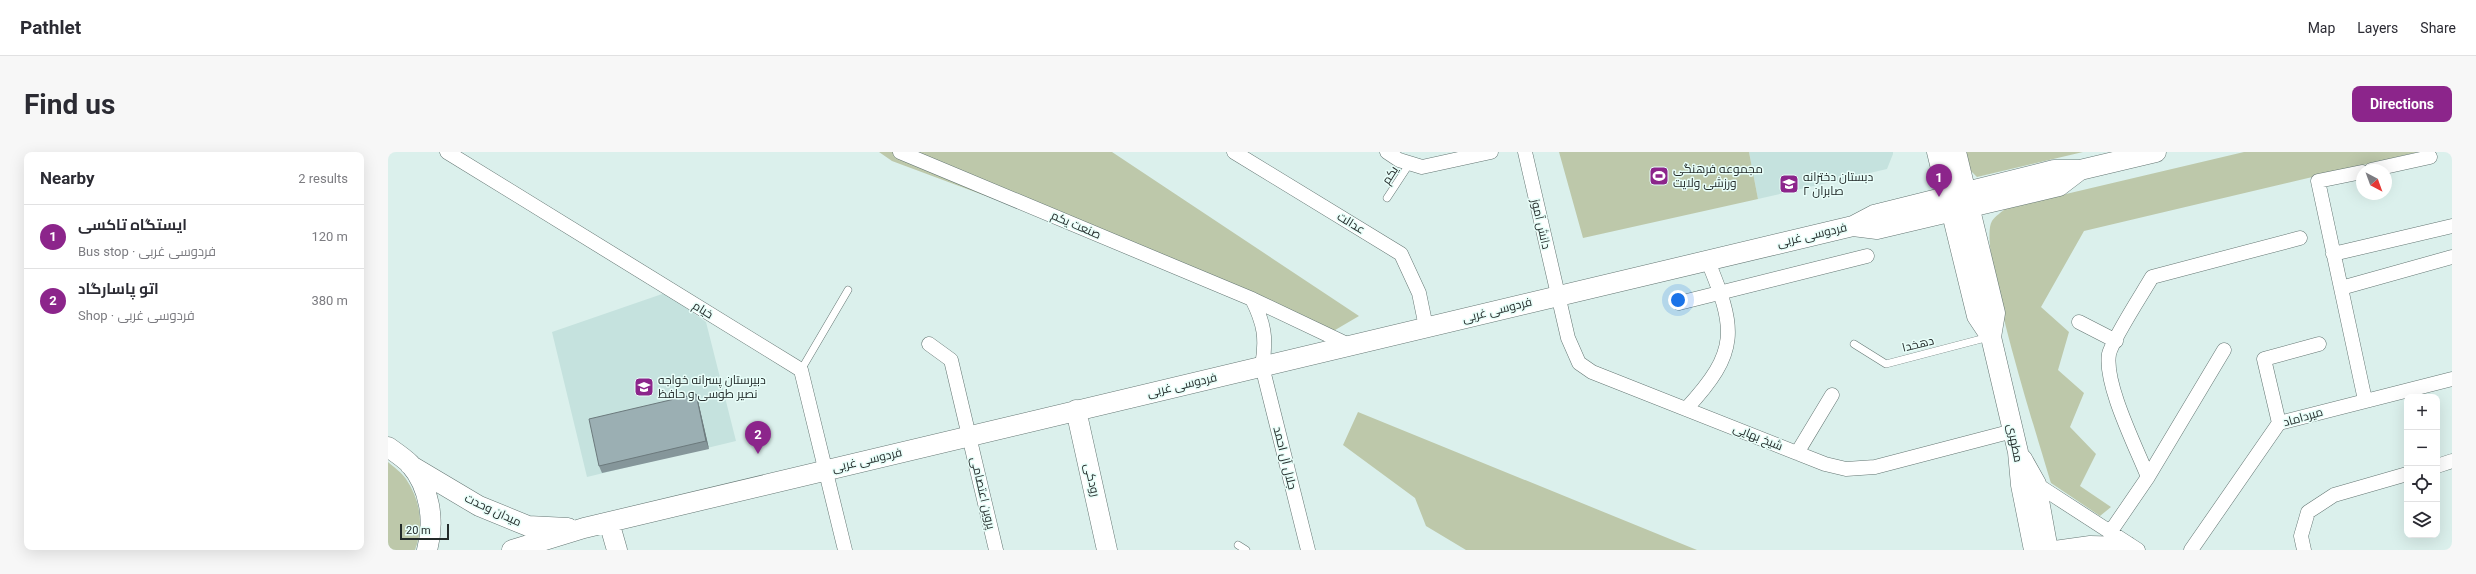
<!DOCTYPE html>
<html lang="en">
<head>
<meta charset="utf-8">
<style>
  :root { --surface:#fff; --page:#f7f7f7; --text:#2b2b33; --muted:#7c7c81; --line:#e1e1e2; --accent:#8c258b }
  body { margin:0; font-family:Roboto,Cairo,sans-serif; background:var(--page); color:var(--text) }
  .controls { position:absolute; right:12px; bottom:12px; display:grid; overflow:hidden; border-radius:8px; box-shadow:0 4px 16px #0002 }
  .controls button { width:36px; height:36px; display:grid; place-items:center; padding:0; border:0; border-bottom:1px solid var(--line); background:var(--surface); color:var(--text); font:20px sans-serif }
  .compass { position:absolute; left:1968px; top:12px; width:36px; height:36px; border-radius:50%; background:var(--surface); box-shadow:0 4px 16px #0002; rotate:139deg }
  .scale { position:absolute; left:12px; bottom:10px; width:49px; box-sizing:border-box; padding-left:4px; border:2px solid #232b2a; border-top:0; font-size:11px; line-height:14px; white-space:nowrap; color:#232b2a; -webkit-text-stroke:3px #e8fef9; paint-order:stroke }
  .you { position:absolute; left:1290px; top:148px; width:14px; height:14px; margin:-10px; border:3px solid #fff; border-radius:50%; background:#1a73e8; box-shadow:0 0 0 6px #1a73e833 }
  .badge { display:grid; place-items:center; width:26px; height:26px; border-radius:50%; background:var(--accent); color:#fff; font-size:13px; font-weight:700 }
  .pin { position:absolute; translate:-50% -33px; filter:drop-shadow(0 1px 2px #0008) }
  .pin::after { content:''; position:absolute; top:21px; width:14px; height:12px; background:inherit; clip-path:polygon(0 0,100% 0,50% 100%) }
  .list { margin:0; padding:0; list-style:none }
  h2 { display:flex; justify-content:space-between; align-items:center; height:52px; margin:0; padding:0 16px; font-size:17px }
  h2 small { font-size:13px; font-weight:400; color:var(--muted) }
  .list li { display:grid; grid-template-columns:26px 1fr auto; gap:12px; align-items:center; box-sizing:border-box; height:64px; padding:0 16px; border-top:1px solid var(--line) }
  .list b { display:block; font-size:15px; white-space:nowrap }
  .list p { margin:0; font-size:13px; white-space:nowrap; color:var(--muted) }
  .list em { font-size:13px; font-style:normal; color:var(--muted) }
  .icon { flex:none; width:22px; height:22px; fill:none; stroke:currentColor; stroke-width:2; stroke-linecap:round; stroke-linejoin:round }
  .map { position:relative; flex:none; width:2064px; height:398px; overflow:hidden; border-radius:8px }
  header { display:flex; align-items:center; gap:24px; box-sizing:border-box; height:56px; padding:0 20px; background:var(--surface); border-bottom:1px solid var(--line) }
  header strong { font-size:19px }
  nav { display:flex; gap:22px; margin-inline-start:auto; font-size:14px }
  .intro { display:flex; align-items:center; justify-content:space-between; box-sizing:border-box; height:96px; padding:0 24px }
  h1 { margin:0; font-size:28px }
  .button { padding:10px 18px; border-radius:8px; background:var(--accent); color:#fff; font-size:14px; font-weight:700 }
  main { display:flex; gap:24px; padding:0 24px }
  aside { flex:1; background:var(--surface); border-radius:8px; box-shadow:0 4px 16px #0002 }
  .map>svg:first-child { display:block }
  .built { fill:#c5e2de }
  .green { fill:#bdc8aa }
  .lines { fill:none; stroke-linecap:round; stroke-linejoin:round }
  .lane-casing { stroke:#647673; stroke-width:8 }
  .street-casing { stroke:#647673; stroke-width:15 }
  .secondary-casing { stroke:#647673; stroke-width:21 }
  .lane { stroke:#fff; stroke-width:7 }
  .street { stroke:#fff; stroke-width:14 }
  .secondary { stroke:#fff; stroke-width:20 }
  .wall { fill:#85969a }
  .shaded-wall { fill:#6c7a7d }
  .building { fill:#9bafb3; stroke:#6c7a7d }
  .labels { text-anchor:middle; stroke-width:3; stroke-linejoin:round; paint-order:stroke }
  .poi-label { font-size:12px; fill:#232b2a; stroke:#e8fef9; text-anchor:start }
  .street-label { font-size:12px; fill:#232b2a; stroke:#e8fef9 }
</style>
</head>
<body>
<header>
<strong>Pathlet</strong>
<nav><a>Map</a><a>Layers</a><a>Share</a></nav>
</header>
<div class="intro"><h1>Find us</h1><a class="button">Directions</a></div>
<main>
<aside>
<h2>Nearby<small>2 results</small></h2>
<ul class="list">
<li><span class="badge">1</span><div><b>ایستگاه تاکسی</b><p>Bus stop · فردوسی غربی</p></div><em>120 m</em></li>
<li><span class="badge">2</span><div><b>اتو پاسارگاد</b><p>Shop · فردوسی غربی</p></div><em>380 m</em></li>
</ul>
</aside>
<div class="map">
<svg width="2064" height="398" viewBox="0 0 2064 398">
  <rect width="100%" height="100%" fill="#dbf0ec"/>
  <path class="built" d="M 1361,0 L 1505,0 L 1505,2 L 1499,17 L 1370,47 Z
    M 277,141 L 318,170 L 348,289 L 199,325 L 164,180 Z"/>
  <path class="green" d="M 491,0 L 724,0 L 971,164 L 942,181 L 678,74 L 504,9 Z
    M 1171,0 L 1361,0 L 1370,47 L 1195,86 Z
    M 1573,0 L 1695,0 L 1589,25 L 1576,12 Z
    M 1856,0 L 2030,0 L 1696,79 L 1653,155 L 1681,180 L 1670,218 L 1696,241 L 1682,275 L 1708,302 L 1692,334 L 1723,355 L 1712,364 L 1663,331 C 1652,293 1588,95 1604,69 C 1607,64 1614,60 1618,56 Z
    M 970,260 L 1309,398 L 1078,398 L 1038,374 L 1027,346 L 955,293 Z
    M 0,310 C 6,315 14,321 18,327 C 33,349 36,374 27,398 L 0,398 Z"/>
  <g class="lines">
    <g class="lane-casing">
      <path id="lane" d="M 999,46 L 1022,11
        M 1466,192 L 1498,212 L 1601,185
        M 413,218 L 460,138
        M 850,393 L 858,398"/>
    </g>
    <g class="street-casing">
      <path id="street" d="M 59,0 L 413,218 L 457,398
        M 512,0 L 864,147 L 961,193
        M 846,0 L 1013,102 L 1031,141 L 1038,175
        M 999,0 L 1011,8 L 1034,15 L 1103,0
        M 1137,0 L 1180,186 L 1191,211 L 1204,220 L 1437,312 L 1458,317 L 1487,315 L 1625,279
        M 1983,18 L 2042,5
        M 1974,20 L 1930,29 L 1977,248
        M 1945,102 L 2064,74
        M 1953,136 L 2064,105
        M 864,147 C 876,171 879,186 874,214 L 920,398
        M 1291,151 L 1479,104
        M 1691,170 L 1728,189
        M 541,192 L 563,208 L 608,398
        M 1298,257 C 1352,199 1348,177 1319,107
        M 1891,271 L 1876,207 L 1931,192
        M 1409,301 L 1444,243
        M 2049,314 L 2064,309
        M 1760,325 C 1748,295 1716,232 1721,202 C 1724,188 1756,139 1764,125 L 1912,86
        M 1644,332 L 1648,332 L 1750,398
        M 1723,379 L 1760,325 L 1836,198
        M 1652,398 L 1702,391 L 1741,392
        M 1803,398 L 1891,271 L 2064,227
        M 1916,398 L 1913,384 L 1920,360 L 1946,343 L 2019,322"/>
    </g>
    <g class="secondary-casing">
      <path id="secondary" d="M 1549,0 L 1589,164 L 1603,185 L 1630,300 L 1633,333 L 1646,398
        M 1568,0 L 1607,161 L 1603,185
        M 1465,74 L 1489,77 L 1671,34 L 1692,18
        M 688,258 L 719,398
        M 0,295 C 7,300 16,306 22,312 C 42,335 47,370 39,398
        M 1634,307 L 1648,332 L 1660,398
        M 22,313 L 91,354 L 140,374 L 180,376
        M 221,370 L 229,398
        M 124,398 L 196,376 L 1465,74 L 1486,63 L 1666,18 L 1692,18 L 1768,0"/>
    </g>
    <use href="#lane" class="lane"/>
    <use href="#street" class="street"/>
    <use href="#secondary" class="secondary"/>
  </g>
  <path class="wall" d="M 308,242 L 310,249 L 321,297 L 214,321 L 211,314 Z"/>
  <path class="shaded-wall" d="M 308,242 L 310,249 L 321,297 L 318,289 Z"/>
  <path class="building" d="M 308,242 L 318,289 L 211,314 L 201,267 Z"/>
  <defs>
    <g id="stadium-square" transform="scale(1)"><rect x="-9" y="-9" width="18" height="18" rx="4" fill="#8c258b" stroke="#e8fef9"/><path d="M0-5a6.5 5 0 1 0 0 10a6.5 5 0 1 0 0-10ZM-3.5-1.8h7v3.6h-7Z" fill="#fff"/></g>
    <g id="school-square" transform="scale(1)"><rect x="-9" y="-9" width="18" height="18" rx="4" fill="#8c258b" stroke="#e8fef9"/><path d="M0-5L7-2L0 1L-7-2ZM-4 1L0 2.5L4 1V4Q0 6-4 4Z" fill="#fff"/></g>
  </defs>
  <g fill-rule="evenodd">
    <use href="#stadium-square" x="1271" y="24"/>
    <use href="#school-square" x="1401" y="32"/>
    <use href="#school-square" x="256" y="235"/>
  </g>
  <g class="labels">
    <g class="poi-label">
      <text x="1285" y="21">مجموعه فرهنگی<tspan x="1285" dy="14">ورزشی ولایت</tspan></text>
      <text x="1415" y="29">دبستان دخترانه<tspan x="1415" dy="14">صابران ۲</tspan></text>
      <text x="270" y="232">دبیرستان پسرانه خواجه<tspan x="270" dy="14">نصیر طوسی و حافظ</tspan></text>
    </g>
    <g class="street-label">
      <text transform="translate(1002 23) rotate(-57)" y="4">یکم</text>
      <text transform="translate(963 71) rotate(31)" y="4">عدالت</text>
      <text transform="translate(1153 72) rotate(77)" y="4">دانش آموز</text>
      <text transform="translate(688 73) rotate(23)" y="4">صنعت یکم</text>
      <text transform="translate(1424 83) rotate(-13)" y="4">فردوسی غربی</text>
      <text transform="translate(315 158) rotate(32)" y="4">خیام</text>
      <text transform="translate(1109 158) rotate(-14)" y="4">فردوسی غربی</text>
      <text transform="translate(1530 192) rotate(-14)" y="4">دهخدا</text>
      <text transform="translate(794 233) rotate(-13)" y="4">فردوسی غربی</text>
      <text transform="translate(1915 265) rotate(-16)" y="4">میرداماد</text>
      <text transform="translate(1370 285) rotate(22)" y="4">شیخ بهایی</text>
      <text transform="translate(1627 291) rotate(79)" y="4">مطهری</text>
      <text transform="translate(897 306) rotate(76)" y="4">جلال آل احمد</text>
      <text transform="translate(479 308) rotate(-13)" y="4">فردوسی غربی</text>
      <text transform="translate(704 328) rotate(77)" y="4">رودکی</text>
      <text transform="translate(595 341) rotate(77)" y="4">پروین اعتصامی</text>
      <text transform="translate(105 358) rotate(25)" y="4">میدان وحدت</text>
    </g>
  </g>
</svg>
<div class="controls">
<button>+</button>
<button>−</button>
<button><svg class="icon" aria-label="locate" viewBox="0 0 24 24"><circle cx="12" cy="12" r="6"/><path d="M12 2v4M12 18v4M2 12h4M18 12h4"/></svg></button>
<button><svg class="icon" aria-label="layers" viewBox="0 0 24 24"><path d="M12 4l9 5-9 5-9-5zM3 14l9 5 9-5"/></svg></button>
</div>
<svg class="compass" viewBox="-18 -18 36 36"><path d="M0-13l5 13h-10z" fill="#e53935"/><path d="M0 13l5-13h-10z" fill="#7c7c81"/></svg>
<div class="scale">20 m</div>
<div class="you"></div>
<div class="pin badge" style="left:1551px;top:45px">1</div>
<div class="pin badge" style="left:370px;top:302px">2</div>
</div>
</main>
</body>
</html>
